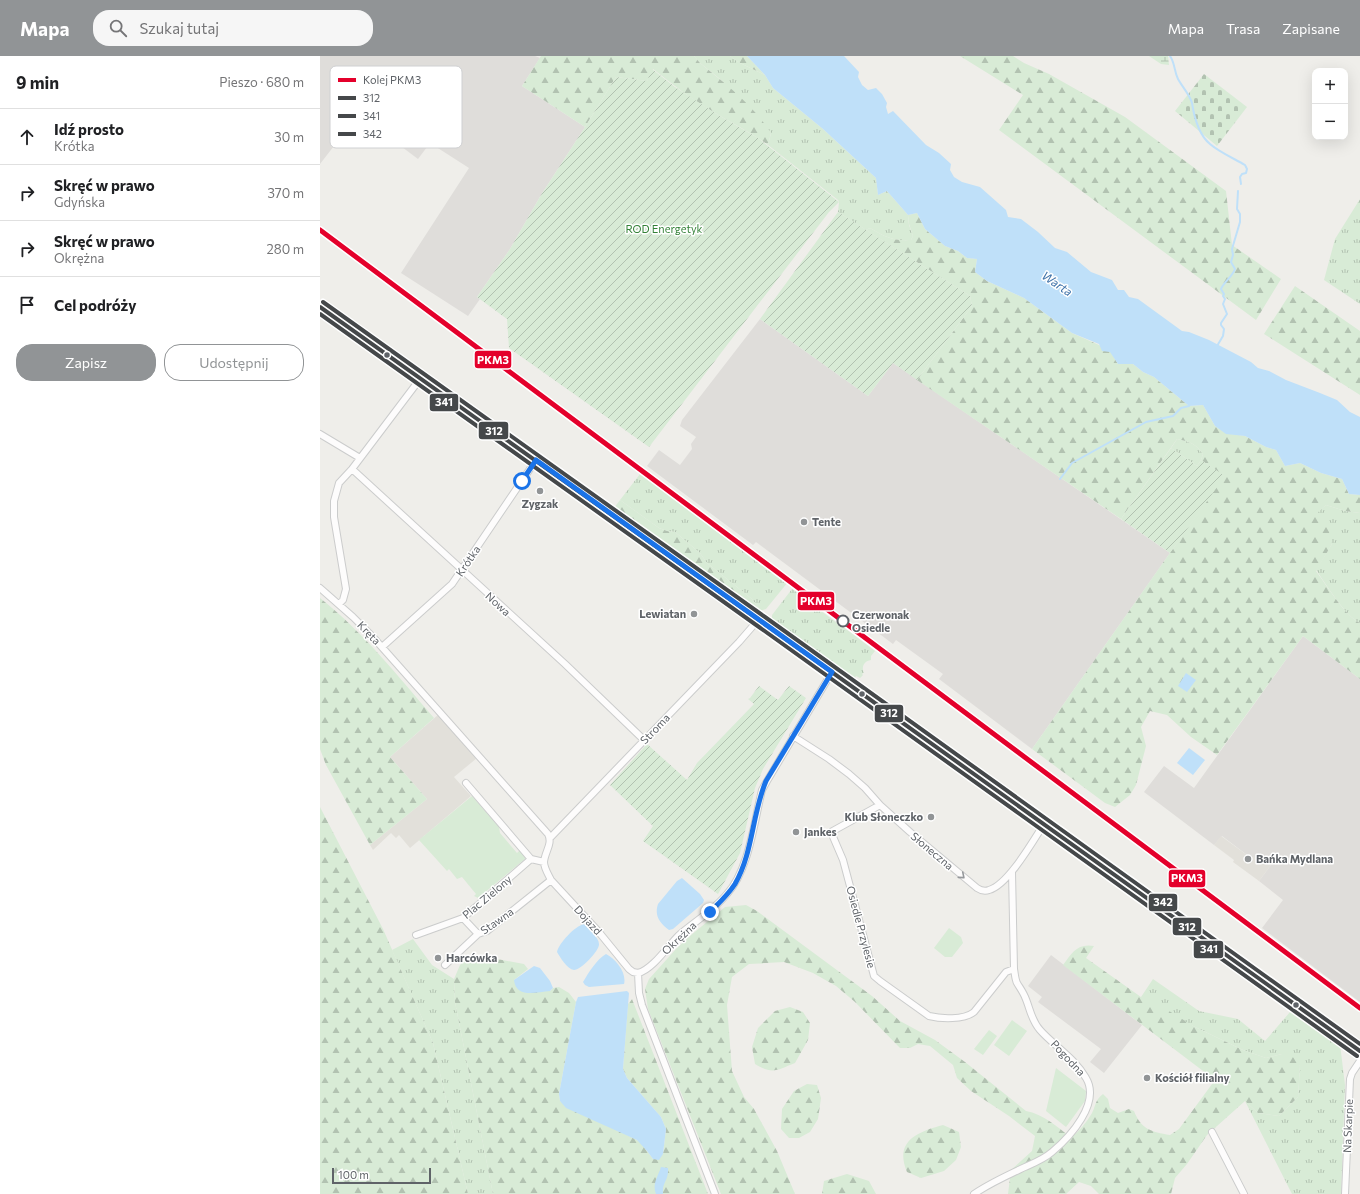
<!DOCTYPE html>
<html lang="pl">
<head>
<meta charset="utf-8">
<style>
  :root { --surface:#fff; --page:#f6f6f6; --text:#202124; --muted:#757577; --line:#e0e0e0; --accent:#919496 }
  body { margin:0; font-family:Commissioner,sans-serif; background:var(--page); color:var(--text) }
  .controls { position:absolute; right:12px; top:12px; display:grid; overflow:hidden; border-radius:8px; box-shadow:0 4px 16px #0002 }
  .controls button { width:36px; height:36px; display:grid; place-items:center; padding:0; border:0; border-bottom:1px solid var(--line); background:var(--surface); color:var(--text); font:20px sans-serif }
  .scale { position:absolute; left:12px; bottom:10px; width:99px; box-sizing:border-box; padding-left:4px; border:2px solid #5f6368; border-top:0; font-size:11px; line-height:14px; white-space:nowrap; color:#5f6368; -webkit-text-stroke:3px #fff; paint-order:stroke }
  .stop { position:absolute; width:12px; height:12px; margin:-9px; border:3px solid #1a73e8; border-radius:50%; background:#fff }
  .stop.end { background:#1a73e8; border-color:#fff; box-shadow:0 1px 4px #0008 }
  .list { margin:0; padding:0; list-style:none }
  h2 { display:flex; justify-content:space-between; align-items:center; height:52px; margin:0; padding:0 16px; font-size:17px }
  h2 small { font-size:13px; font-weight:400; color:var(--muted) }
  .list li { display:grid; grid-template-columns:26px 1fr auto; gap:12px; align-items:center; box-sizing:border-box; height:56px; padding:0 16px; border-top:1px solid var(--line) }
  .list b { display:block; font-size:15px; white-space:nowrap }
  .list p { margin:0; font-size:13px; white-space:nowrap; color:var(--muted) }
  .list em { font-size:13px; font-style:normal; color:var(--muted) }
  .actions { display:flex; gap:8px; padding:12px 16px }
  .actions a { flex:1; padding:9px 0; border:1px solid var(--accent); border-radius:16px; text-align:center; font-size:14px; color:var(--accent) }
  .actions .main { background:var(--accent); color:#fff }
  .icon { flex:none; width:22px; height:22px; fill:none; stroke:currentColor; stroke-width:2; stroke-linecap:round; stroke-linejoin:round }
  .map { position:relative; flex:none; width:1040px; height:1138px; overflow:hidden }
  header { display:flex; align-items:center; gap:24px; box-sizing:border-box; height:56px; padding:0 20px; background:var(--accent); color:#fff }
  header strong { font-size:19px }
  nav { display:flex; gap:22px; margin-inline-start:auto; font-size:14px }
  .search { width:280px; height:36px; background:var(--page); display:flex; align-items:center; gap:10px; box-sizing:border-box; padding:0 14px; border-radius:16px; color:var(--muted); font-size:15px }
  main { display:flex }
  aside { flex:1; background:var(--surface) }
  .map>svg:first-child { display:block }
  .industrial { fill:#dfddda }
  .education { fill:#e2e0da }
  .grass { fill:url(#grass-tufts) }
  .forest { fill:url(#forest-firs) }
  .wetland { fill:url(#wetland-marsh) }
  .cemetery { fill:url(#cemetery-stones) }
  .park { fill:#d8ebd6 }
  .garden { fill:url(#garden-furrows) }
  .water { fill:#bfe0f9 }
  .lines { fill:none; stroke-linecap:round; stroke-linejoin:round }
  .stream { stroke:#bfe0f9; stroke-width:2 }
  .street-casing { stroke:#cbcccc; stroke-width:8 }
  .secondary-casing { stroke:#cacacb; stroke-width:10 }
  .street { stroke:#fdfcfc; stroke-width:6 }
  .secondary { stroke:#fdfcfc; stroke-width:8 }
  .bus-1-casing { stroke:#fff; stroke-width:7 }
  .bus-2-casing { stroke:#fff; stroke-width:7 }
  .bus-3-casing { stroke:#fff; stroke-width:7 }
  .bus-1 { stroke:#45484a; stroke-width:4 }
  .bus-2 { stroke:#45484a; stroke-width:4 }
  .bus-3 { stroke:#45484a; stroke-width:4 }
  .rail-1-casing { stroke:#fff; stroke-width:8 }
  .rail-1 { stroke:#e4002b; stroke-width:5 }
  .oneway { stroke:#96999c }
  .route { stroke:#1a73e8; stroke-width:5 }
  .bus-dot { fill:#5f6368; stroke:#fff; stroke-width:1.5 }
  .poi-dot { fill:#919496; stroke:#fff; stroke-width:1.5 }
  .stop-dot { fill:#fff; stroke:#5f6368; stroke-width:2 }
  .labels { text-anchor:middle; stroke-width:3; stroke-linejoin:round; paint-order:stroke }
  .park-label { font-size:11px; fill:#348238; stroke:#fff }
  .poi-label { font-size:11px; font-weight:bold; fill:#5f6368; stroke:#fff; text-anchor:start }
  .street-label { font-size:11px; fill:#5f6368; stroke:#fff }
  .stop-label { font-size:11px; font-weight:bold; fill:#5f6368; stroke:#fff; text-anchor:start }
  .water-label { font-size:12px; font-style:italic; fill:#4174aa; stroke:#fff }
  .key { fill:#fff; stroke:#cfd0d2; stroke-width:1 }
  .key-label { font-size:11px; fill:#5f6368 }
  .line-badge { stroke:#fff; stroke-width:1.5 }
  .badge-label { font-size:11px; text-anchor:middle; font-weight:bold; fill:#fff }
</style>
</head>
<body>
<header>
<strong>Mapa</strong>
<div class="search"><svg class="icon" aria-label="search" viewBox="0 0 24 24"><circle cx="10" cy="10" r="6"/><path d="M15 15l6 6"/></svg>Szukaj tutaj</div>
<nav><a>Mapa</a><a>Trasa</a><a>Zapisane</a></nav>
</header>
<main>
<aside>
<h2>9 min<small>Pieszo · 680 m</small></h2>
<ul class="list">
<li><svg class="icon" aria-label="ahead" viewBox="0 0 24 24"><path d="M12 20V5M6 11l6-6 6 6"/></svg><div><b>Idź prosto</b><p>Krótka</p></div><em>30 m</em></li>
<li><svg class="icon" aria-label="right" viewBox="0 0 24 24"><path d="M7 20v-9h11M14 6l5 5-5 5"/></svg><div><b>Skręć w prawo</b><p>Gdyńska</p></div><em>370 m</em></li>
<li><svg class="icon" aria-label="right" viewBox="0 0 24 24"><path d="M7 20v-9h11M14 6l5 5-5 5"/></svg><div><b>Skręć w prawo</b><p>Okrężna</p></div><em>280 m</em></li>
<li><svg class="icon" aria-label="arrive" viewBox="0 0 24 24"><path d="M6 21V4h12l-3 4 3 4H6"/></svg><div><b>Cel podróży</b></div></li>
</ul>
<div class="actions"><a class="main">Zapisz</a><a>Udostępnij</a></div>
</aside>
<div class="map">
<svg width="1040" height="1138" viewBox="0 0 1040 1138">
  <defs>
    <pattern id="grass-tufts" width="24" height="20" patternUnits="userSpaceOnUse"><rect width="24" height="20" fill="#d8ebd6"/><path d="M3 7l-1-3M5 7V3M7 7l1-3M15 17l-1-3M17 17v-4M19 17l1-3" fill="none" stroke="#b2c2b1"/></pattern>
    <pattern id="forest-firs" width="22" height="20" patternUnits="userSpaceOnUse"><rect width="22" height="20" fill="#d8ebd6"/><path d="M5 1l3.5 6h-7zM16 11l3.5 6h-7z" fill="#b2c2b1"/></pattern>
    <pattern id="wetland-marsh" width="20" height="14" patternUnits="userSpaceOnUse"><rect width="20" height="14" fill="#d8ebd6"/><path d="M1 5h8M5 5V1M11 12h8M15 12V8" fill="none" stroke="#b2c2b1"/></pattern>
    <pattern id="cemetery-stones" width="16" height="16" patternUnits="userSpaceOnUse"><rect width="16" height="16" fill="#d8ebd6"/><path d="M2 7V4a2 2 0 0 1 4 0v3zM10 15v-3a2 2 0 0 1 4 0v3z" fill="#b2c2b1"/></pattern>
    <pattern id="garden-furrows" width="10" height="10" patternUnits="userSpaceOnUse"><rect width="10" height="10" fill="#d8ebd6"/><path d="M-1 1l2-2M0 10L10 0M9 11l2-2" fill="none" stroke="#b2c2b1"/></pattern>
  </defs>
  <rect width="100%" height="100%" fill="#efeeea"/>
  <path class="industrial" d="M 0,0 L 215,0 L 220,2 L 202,30 L 265,71 L 221,139 L 190,193 L 157,241 L 160,243 L 148,260 L 81,217 L 149,112 L 110,87 L 98,103 L 74,85 L 72,80 L 68,77 L 59,89 L 31,68 L 0,108 Z
    M 440,263 L 548,340 L 573,307 L 850,497 L 712,693 L 619,623 L 623,618 L 576,584 L 573,588 L 436,486 L 433,489 L 327,410 L 339,394 L 360,409 L 372,393 L 371,388 L 376,381 L 360,370 L 362,364 Z
    M 983,580 L 1040,623 L 1040,946 L 942,872 L 963,844 L 939,825 L 951,809 L 931,802 L 902,780 L 894,789 L 824,736 L 844,710 L 874,732 Z
    M 731,899 L 822,969 L 784,1017 L 770,1006 L 781,993 L 718,946 L 722,941 L 708,930 Z"/>
  <path class="education" d="M 119,658 L 157,702 L 134,721 L 151,740 L 90,792 L 79,779 L 76,782 L 71,777 L 53,794 L 50,789 L 107,743 L 70,701 Z
    M 901,780 L 931,802 L 938,799 L 951,809 L 939,825 L 913,806 L 914,804 L 894,789 Z"/>
  <path class="grass" d="M 374,0 L 410,0 L 420,7 L 445,19 L 453,32 L 503,73 L 556,122 L 558,139 L 567,135 L 588,159 L 589,169 L 593,180 L 591,184 C 573,185 565,181 550,172 L 546,174 L 518,156 L 519,146 L 518,144 L 448,89 L 451,77 L 400,23 L 380,7 Z
    M 1040,143 L 1040,248 L 1004,224 L 1015,183 Z
    M 857,383 C 870,386 875,387 883,398 L 881,404 L 877,410 L 851,392 Z
    M 320,418 L 469,527 L 468,526 L 446,553 L 440,555 L 438,551 L 432,543 L 387,507 L 380,497 L 355,476 L 347,475 L 339,472 L 300,444 Z
    M 1006,449 L 1025,455 L 1040,457 L 1040,567 C 1025,560 1006,528 996,514 L 1012,488 L 994,459 Z
    M 472,533 L 517,567 L 517,568 L 520,571 L 522,570 L 555,595 L 551,600 L 551,604 C 544,605 541,611 544,617 L 543,617 L 542,618 L 543,619 L 540,622 L 536,620 L 535,622 L 521,615 L 452,564 L 452,559 Z
    M 93,883 L 112,909 L 134,923 L 135,946 L 173,1138 L 148,1138 L 113,987 L 72,894 Z
    M 833,923 L 879,955 L 918,963 L 945,985 L 970,956 L 998,976 L 1020,988 L 1025,1029 L 1021,1138 L 972,1138 L 925,1045 L 938,1057 L 959,1060 L 978,1041 L 980,1010 L 962,998 L 946,1002 L 923,994 L 875,971 L 821,941 Z"/>
  <path class="forest" d="M 221,0 L 374,0 L 380,7 C 406,28 433,49 451,77 L 448,89 C 432,77 413,68 395,57 C 373,44 353,29 333,13 L 327,25 L 296,21 L 265,71 L 202,30 Z
    M 410,0 L 427,0 L 445,19 L 420,7 Z
    M 640,0 L 693,0 L 704,7 L 729,18 L 805,61 L 906,135 L 912,189 L 961,223 L 936,264 L 679,74 L 703,39 Z
    M 597,157 L 605,173 L 625,190 L 638,195 L 647,202 L 657,203 L 655,216 L 667,225 L 704,242 L 752,277 L 779,289 L 790,295 L 798,308 L 813,308 L 823,316 L 834,321 L 869,350 L 883,349 L 895,370 L 906,377 L 925,380 L 946,391 L 956,394 L 965,410 L 980,407 L 1001,417 L 1022,423 L 1029,438 L 1040,439 L 1040,457 L 1025,455 L 1006,449 L 995,459 L 1008,470 L 1012,488 L 996,515 C 1006,528 1025,560 1040,567 L 1040,623 L 983,580 L 897,699 L 871,681 L 847,659 L 830,655 L 821,671 L 826,690 L 816,729 L 810,739 L 795,751 L 785,747 L 712,693 L 904,420 L 881,404 L 883,398 C 875,387 870,386 857,383 L 801,463 L 597,324 L 652,250 L 650,240 L 546,174 L 550,172 C 565,181 573,185 591,184 L 593,180 L 589,168 L 588,159 Z
    M 975,230 L 1040,275 L 1040,339 L 944,278 Z
    M 300,444 L 339,472 L 347,475 L 355,476 L 380,497 L 387,507 L 432,543 L 438,551 L 440,555 L 294,452 Z
    M 0,542 C 43,576 78,620 114,662 L 70,701 L 107,743 L 50,789 L 6,709 L 0,693 Z
    M 0,751 L 63,873 L 113,987 L 148,1138 L 0,1138 Z
    M 426,849 L 437,855 L 552,940 L 580,965 L 615,984 L 645,1006 L 706,1055 C 723,1058 738,1071 751,1082 C 759,1075 767,1066 772,1057 C 776,1049 775,1044 783,1038 L 788,1043 L 790,1052 L 798,1057 L 809,1053 L 814,1055 C 821,1073 831,1076 850,1079 L 859,1073 L 895,1024 L 743,909 C 752,897 757,887 774,890 L 766,902 L 821,941 L 828,942 L 875,971 L 923,994 L 946,1002 L 962,998 L 971,998 L 980,1010 L 978,1041 L 959,1060 L 938,1057 L 925,1045 L 887,1079 L 867,1108 L 855,1122 L 851,1138 L 779,1138 L 771,1130 L 759,1126 L 746,1138 L 688,1138 L 691,1114 L 712,1095 L 715,1080 L 689,1060 L 651,1035 L 637,1022 L 633,1009 L 610,990 L 598,988 L 590,992 L 580,992 L 535,946 L 516,930 L 493,917 L 464,906 L 429,908 L 412,921 L 407,949 L 412,1015 L 424,1041 L 434,1053 L 457,1095 L 475,1138 L 401,1138 L 328,953 L 325,933 L 329,923 L 356,893 L 370,880 L 405,851 Z
    M 169,899 L 177,903 L 204,908 L 208,913 L 194,924 L 230,935 L 233,932 L 239,931 L 249,937 L 256,946 L 239,1038 L 240,1045 L 317,1084 L 321,1087 L 333,1103 L 343,1098 L 346,1073 L 341,1061 L 307,1022 L 303,1013 L 308,948 L 312,943 L 388,1138 L 173,1138 L 135,946 L 134,923 L 140,909 L 149,901 Z
    M 470,951 L 483,956 L 490,967 L 488,984 L 475,1007 C 457,1014 453,1019 435,1008 L 432,991 L 438,972 L 455,955 Z
    M 487,1028 L 497,1029 L 501,1042 L 498,1063 L 490,1076 L 479,1082 L 469,1082 L 461,1073 L 462,1053 L 474,1035 Z
    M 623,1069 L 639,1076 L 641,1091 L 636,1104 L 624,1115 L 601,1122 L 587,1116 C 574,1085 597,1076 623,1069 Z
    M 527,1118 L 549,1125 L 556,1138 L 502,1138 L 504,1125 Z"/>
  <path class="wetland" d="M 829,0 L 848,0 L 849,9 L 841,8 Z"/>
  <path class="cemetery" d="M 884,18 L 927,51 L 897,90 L 855,55 Z"/>
  <path class="park" d="M 152,740 L 179,771 L 180,777 L 197,797 L 200,794 L 205,801 L 205,803 L 158,842 L 154,840 L 156,838 L 142,821 L 137,823 L 129,813 L 127,815 L 99,784 Z
    M 629,872 L 641,881 L 643,887 L 632,901 L 625,901 L 614,892 Z
    M 692,964 L 707,975 L 689,1000 L 674,989 Z
    M 669,974 L 677,980 L 663,999 L 654,993 Z
    M 736,1012 L 766,1035 L 765,1045 L 746,1071 L 726,1055 Z"/>
  <path class="garden" d="M 332,13 L 355,31 L 395,57 L 438,82 L 519,146 L 509,156 L 329,391 L 189,292 L 187,263 L 157,241 L 190,193 L 221,139 L 265,71 L 296,21 L 327,25 Z
    M 518,156 L 650,240 L 652,250 L 597,324 L 573,307 L 548,340 L 440,263 Z
    M 851,392 L 877,410 L 881,404 L 905,420 L 850,497 L 801,463 Z
    M 439,630 L 458,644 L 469,630 L 486,642 L 443,713 L 435,732 L 420,797 L 398,838 L 323,785 L 333,770 L 290,729 L 327,688 L 367,724 L 377,707 L 434,648 L 428,643 L 430,642 Z"/>
  <path class="water" d="M 427,0 L 524,0 L 539,16 L 538,21 L 542,29 L 548,34 L 556,32 L 562,38 L 567,47 L 566,51 L 568,58 L 573,55 L 606,89 L 619,97 L 631,108 L 630,114 L 634,121 L 642,126 L 660,131 L 686,154 L 688,161 L 701,163 L 718,176 L 735,192 L 747,196 L 771,216 L 792,224 L 798,234 L 804,234 L 809,241 L 818,243 L 862,275 L 869,276 L 889,284 L 931,306 L 938,312 L 949,315 L 966,324 L 1000,337 L 1017,344 L 1030,356 L 1040,361 L 1040,439 L 1029,438 L 1022,423 L 1001,417 L 980,407 L 965,410 L 956,394 L 946,391 L 925,380 L 906,378 L 895,370 L 883,349 L 869,350 L 834,321 L 823,316 L 813,308 L 798,308 L 790,296 L 782,295 L 779,288 L 752,277 L 704,242 L 667,225 L 655,216 L 657,203 L 647,202 L 638,195 L 625,190 L 605,173 L 597,157 L 588,159 L 567,135 L 558,139 L 556,122 L 503,73 L 453,32 L 445,19 Z
    M 866,617 L 876,624 L 867,636 L 858,630 Z
    M 869,692 L 885,704 L 873,719 L 857,707 Z
    M 362,822 L 380,838 L 384,844 L 383,847 L 353,873 L 349,874 C 340,867 334,860 338,848 L 357,825 Z
    M 264,868 C 268,873 279,881 279,888 C 280,894 261,914 254,914 C 247,913 240,901 237,896 C 239,887 255,870 264,868 Z
    M 286,898 C 296,903 307,917 304,928 L 269,931 L 265,929 L 263,926 C 269,916 277,903 286,898 Z
    M 214,910 L 220,912 L 230,925 L 233,932 L 230,935 C 217,936 196,943 194,924 Z
    M 307,935 L 309,937 L 303,1013 L 307,1022 L 341,1061 L 346,1073 L 343,1098 L 339,1104 L 333,1103 L 327,1095 L 317,1084 L 246,1052 L 240,1045 L 239,1038 L 256,946 L 258,941 Z
    M 341,1111 L 348,1112 C 349,1125 342,1125 343,1138 L 336,1138 C 332,1127 338,1121 341,1111 Z"/>
  <g class="lines">
    <path class="stream" d="M 850,0 C 855,7 854,15 858,23 C 861,29 870,39 872,47 C 874,60 879,79 890,88 C 899,96 915,103 925,109 L 927,113 L 926,117 L 922,118 L 920,121 L 921,128
      M 897,290 L 903,280 L 904,273 L 901,269 L 901,267 L 907,258 L 903,248 L 905,243 L 903,240 L 904,238 L 901,233 C 904,226 912,221 915,213 L 911,206 L 913,199 L 912,193 L 920,166 L 920,158 L 917,153 L 918,135
      M 740,423 L 752,407 L 826,366 L 853,360 L 861,352 L 869,350"/>
    <g class="street-casing">
      <path id="street" d="M 0,378 L 40,402
        M 32,413 L 245,608 L 324,684
        M 0,532 L 33,561 L 52,580 L 228,778 C 233,788 225,795 224,806 C 224,812 228,818 231,824 L 278,875 L 309,913 L 313,916 L 318,917
        M 19,548 L 23,544 L 26,533 L 14,461 L 14,445 L 19,427 L 32,413 L 100,323
        M 62,591 L 132,528 L 216,404
        M 473,680 L 509,703 L 529,718 L 545,732 L 560,749 L 590,776 L 657,832 C 660,834 664,836 669,834 C 688,829 713,785 724,768
        M 146,727 L 211,803 L 224,806
        M 560,749 L 511,776 L 523,804 L 554,920 L 560,925 L 609,960 C 621,963 644,964 654,956 L 686,916 L 694,913
        M 230,782 L 419,586 L 439,563
        M 143,862 L 158,878
        M 96,879 L 143,862 L 211,803
        M 125,909 L 158,878 L 167,875 L 231,824
        M 318,917 C 332,914 348,890 358,880 C 374,866 393,855 407,838 C 429,814 434,766 442,734 L 447,725 L 512,616
        M 318,917 L 319,937 L 322,949 L 395,1138
        M 892,1076 L 924,1138
        M 654,1138 C 670,1127 688,1119 705,1111 C 714,1107 724,1103 732,1096 C 750,1081 781,1047 766,1022 C 755,1002 734,990 720,974 C 711,964 710,952 705,941 C 703,936 700,932 697,927 C 695,923 695,918 694,913 L 692,816
        M 1025,1138 L 1030,1023 L 1032,1017 L 1040,1005"/>
    </g>
    <g class="secondary-casing">
      <path id="secondary" d="M 0,251 L 442,566 L 1040,995"/>
    </g>
    <use href="#street" class="street"/>
    <use href="#secondary" class="secondary"/>
    <g class="bus-1-casing">
      <path id="bus-1" d="M 0,251 L 442,566 L 1040,995"/>
    </g>
    <g class="bus-2-casing">
      <path id="bus-2" d="M 0,258 L 439,571 L 1037,1000"/>
    </g>
    <g class="bus-3-casing">
      <path id="bus-3" d="M 3,246 L 445,561 L 1040,988"/>
    </g>
    <use href="#bus-1" class="bus-1"/>
    <use href="#bus-2" class="bus-2"/>
    <use href="#bus-3" class="bus-3"/>
    <g class="rail-1-casing">
      <path id="rail-1" d="M 0,174 L 1040,952"/>
    </g>
    <use href="#rail-1" class="rail-1"/>
  </g>
  <defs><path id="oneway-chevron" d="M-2-3.5L2.5 0L-2 3.5" fill="none" stroke-width="1.6" stroke-linecap="round" stroke-linejoin="round"/></defs>
  <use class="oneway" href="#oneway-chevron" transform="translate(642 820) rotate(40)"/>
  <g class="lines">
    <path class="route" d="M 202,425 L 216,404 L 512,616 L 446,725 C 432,758 433,797 415,828 C 408,839 399,847 390,856"/>
  </g>
  <g class="bus-dot">
    <circle cx="67" cy="299" r="3.5"/>
    <circle cx="542" cy="638" r="3.5"/>
    <circle cx="976" cy="949" r="3.5"/>
  </g>
  <g class="poi-dot">
    <circle cx="220" cy="435" r="4"/>
    <circle cx="484" cy="466" r="4"/>
    <circle cx="374" cy="558" r="4"/>
    <circle cx="611" cy="761" r="4"/>
    <circle cx="476" cy="776" r="4"/>
    <circle cx="928" cy="803" r="4"/>
    <circle cx="118" cy="902" r="4"/>
    <circle cx="827" cy="1022" r="4"/>
  </g>
  <circle class="stop-dot" cx="523" cy="565" r="5.5"/>
  <g class="labels">
    <g class="park-label">
      <text x="344" y="177">ROD Energetyk</text>
    </g>
    <g class="poi-label">
      <text x="220" y="452" text-anchor="middle">Zygzak</text>
      <text x="492" y="470">Tente</text>
      <text x="366" y="562" text-anchor="end">Lewiatan</text>
      <text x="603" y="765" text-anchor="end">Klub Słoneczko</text>
      <text x="484" y="780">Jankes</text>
      <text x="936" y="807">Bańka Mydlana</text>
      <text x="126" y="906">Harcówka</text>
      <text x="835" y="1026">Kościół filialny</text>
    </g>
    <g class="street-label">
      <text transform="translate(148 505) rotate(-56)" y="4">Krótka</text>
      <text transform="translate(178 548) rotate(43)" y="4">Nowa</text>
      <text transform="translate(49 577) rotate(46)" y="4">Kręta</text>
      <text transform="translate(335 673) rotate(-46)" y="4">Stroma</text>
      <text transform="translate(612 795) rotate(40)" y="4">Słoneczna</text>
      <text transform="translate(167 841) rotate(-40)" y="4">Plac Zielony</text>
      <text transform="translate(268 864) rotate(48)" y="4">Dojazd</text>
      <text transform="translate(177 865) rotate(-35)" y="4">Stawna</text>
      <text transform="translate(541 871) rotate(75)" y="4">Osiedle Przylesie</text>
      <text transform="translate(359 882) rotate(-43)" y="4">Okrężna</text>
      <text transform="translate(748 1002) rotate(47)" y="4">Pogodna</text>
      <text transform="translate(1028 1070) rotate(-88)" y="4">Na Skarpie</text>
    </g>
    <g class="stop-label">
      <text x="532" y="563">Czerwonak<tspan x="532" dy="13">Osiedle</tspan></text>
    </g>
    <g class="water-label">
      <text transform="translate(737 228) rotate(34)" y="4">Warta</text>
    </g>
  </g>
  <rect x="10" y="10" width="132" height="82" rx="6" class="key"/>
  <rect x="18" y="22" width="18" height="4" fill="#e4002b"/>
  <rect x="18" y="40" width="18" height="4" fill="#45484a"/>
  <rect x="18" y="58" width="18" height="4" fill="#45484a"/>
  <rect x="18" y="76" width="18" height="4" fill="#45484a"/>
  <g class="key-label">
    <text x="43" y="28">Kolej PKM3</text>
    <text x="43" y="46">312</text>
    <text x="43" y="64">341</text>
    <text x="43" y="82">342</text>
  </g>
  <g class="line-badge">
    <rect x="154" y="294" width="38" height="19" rx="4" fill="#e4002b"/>
    <rect x="109" y="337" width="30" height="19" rx="4" fill="#45484a"/>
    <rect x="158" y="365" width="31" height="19" rx="4" fill="#45484a"/>
    <rect x="477" y="535" width="38" height="20" rx="4" fill="#e4002b"/>
    <rect x="554" y="648" width="30" height="19" rx="4" fill="#45484a"/>
    <rect x="848" y="813" width="38" height="19" rx="4" fill="#e4002b"/>
    <rect x="828" y="837" width="30" height="19" rx="4" fill="#45484a"/>
    <rect x="852" y="861" width="30" height="19" rx="4" fill="#45484a"/>
    <rect x="873" y="884" width="31" height="19" rx="4" fill="#45484a"/>
  </g>
  <g class="badge-label">
    <text x="173" y="308">PKM3</text>
    <text x="124" y="350">341</text>
    <text x="174" y="379">312</text>
    <text x="496" y="549">PKM3</text>
    <text x="569" y="661">312</text>
    <text x="867" y="826">PKM3</text>
    <text x="843" y="850">342</text>
    <text x="867" y="875">312</text>
    <text x="889" y="897">341</text>
  </g>
</svg>
<div class="controls">
<button>+</button>
<button>−</button>
</div>
<div class="scale">100 m</div>
<div class="stop" style="left:202px;top:425px"></div>
<div class="stop end" style="left:390px;top:856px"></div>
</div>
</main>
</body>
</html>
